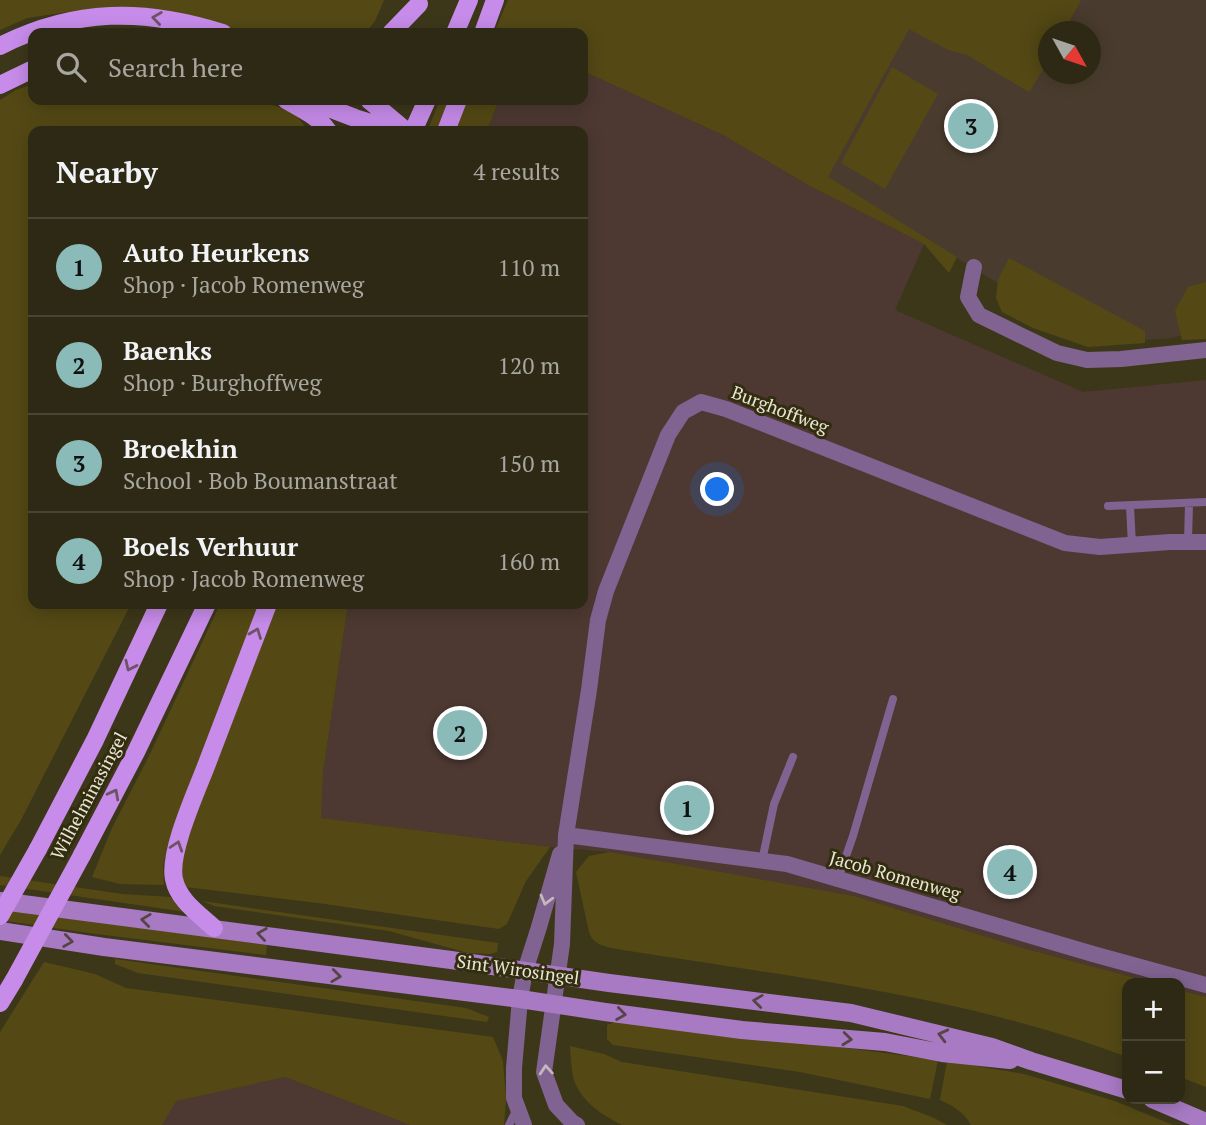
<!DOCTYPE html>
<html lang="en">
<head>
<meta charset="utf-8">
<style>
  :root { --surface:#2e2914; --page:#36311d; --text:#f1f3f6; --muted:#a7a6a0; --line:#494534; --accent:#8bbbb9 }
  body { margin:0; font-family:"PT Serif",serif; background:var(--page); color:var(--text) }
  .controls { position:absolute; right:21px; bottom:21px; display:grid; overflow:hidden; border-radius:14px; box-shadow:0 4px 18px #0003 }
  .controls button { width:63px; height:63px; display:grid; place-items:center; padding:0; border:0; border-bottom:2px solid var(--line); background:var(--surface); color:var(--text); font:35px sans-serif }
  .compass { position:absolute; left:1038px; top:21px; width:63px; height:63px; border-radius:50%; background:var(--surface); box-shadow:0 4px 18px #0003; rotate:130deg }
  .you { position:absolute; left:718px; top:490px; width:24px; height:24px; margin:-18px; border:5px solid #fff; border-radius:50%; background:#1a73e8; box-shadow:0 0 0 10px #1a73e833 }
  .badge { display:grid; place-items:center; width:46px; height:46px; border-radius:50%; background:var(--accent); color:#111; font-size:23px; font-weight:700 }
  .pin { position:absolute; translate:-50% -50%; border:4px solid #fff; box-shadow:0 2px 7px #0006 }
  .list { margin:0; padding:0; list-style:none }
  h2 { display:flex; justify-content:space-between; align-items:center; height:91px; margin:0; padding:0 28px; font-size:30px }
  h2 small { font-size:23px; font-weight:400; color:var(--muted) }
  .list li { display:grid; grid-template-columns:46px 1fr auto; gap:21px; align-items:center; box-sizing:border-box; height:98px; padding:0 28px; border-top:2px solid var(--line) }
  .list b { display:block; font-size:26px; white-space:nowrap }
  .list p { margin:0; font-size:23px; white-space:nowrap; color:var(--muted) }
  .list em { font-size:23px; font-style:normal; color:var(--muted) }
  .icon { flex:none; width:38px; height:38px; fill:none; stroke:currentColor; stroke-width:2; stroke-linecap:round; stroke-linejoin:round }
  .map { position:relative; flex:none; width:1206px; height:1125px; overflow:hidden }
  .search { position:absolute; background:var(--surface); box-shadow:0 4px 18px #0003; left:28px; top:28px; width:560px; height:77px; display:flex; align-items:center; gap:18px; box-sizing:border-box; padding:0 24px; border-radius:14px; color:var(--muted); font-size:26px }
  .panel { position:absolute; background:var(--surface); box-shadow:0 4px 18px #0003; left:28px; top:126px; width:560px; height:483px; border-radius:14px }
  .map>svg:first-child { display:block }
  .commercial { fill:#4d3932 }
  .education { fill:#493c2e; fill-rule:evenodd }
  .green { fill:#544915 }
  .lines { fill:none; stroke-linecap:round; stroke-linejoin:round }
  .service { stroke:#806391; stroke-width:8 }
  .minor { stroke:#806391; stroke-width:16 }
  .secondary { stroke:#a87ac4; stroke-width:18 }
  .primary { stroke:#c78cea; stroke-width:18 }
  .primary-bridge { stroke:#c78cea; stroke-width:18 }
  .oneway { stroke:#6e5367 }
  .oneway2 { stroke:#c4b8bd }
  .oneway3 { stroke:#564446 }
  .labels { text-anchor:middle; stroke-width:6; stroke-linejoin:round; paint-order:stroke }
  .street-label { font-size:18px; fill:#e9e6d5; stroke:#332d10 }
</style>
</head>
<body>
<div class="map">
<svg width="1206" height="1125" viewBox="0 0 1206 1125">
  <rect width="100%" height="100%" fill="#3d371a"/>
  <path class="commercial" d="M 583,71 L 723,135 L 808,185 L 924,244 L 895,310 L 1083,392 L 1206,380 L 1206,997 L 1180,990 L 1180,983 L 1154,983 L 1023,948 L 854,896 L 610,852 L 550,847 L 320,818 L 323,772 L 348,604 L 583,604 L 583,131 L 487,131 L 499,100 L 583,100 Z
    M 285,1077 L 410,1125 L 158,1125 L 171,1100 Z"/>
  <path class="education" d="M 587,0 L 1206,0 L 1206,332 L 1185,334 L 1172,338 L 1094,343 L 828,178 L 583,33 L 574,33 ZM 1048,32 L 1090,32 L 1090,74 L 1048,74 Z"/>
  <path class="green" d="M 0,0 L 384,0 L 375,21 L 366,33 L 241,33 L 184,14 L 130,7 L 75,11 L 27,18 L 0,30 Z
    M 508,0 L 1081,0 L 1064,31 L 1048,32 L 1048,62 L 1029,92 L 967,55 L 948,50 L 909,29 L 828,177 L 957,257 L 949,273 L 924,244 L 808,185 L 723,135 L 583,71 L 583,33 L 494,33 Z
    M 892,67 L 938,94 L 885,189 L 841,163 Z
    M 33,84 L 33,100 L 258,100 L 295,113 L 308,131 L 33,131 L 33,604 L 131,604 L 21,820 L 0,855 L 0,100 L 16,90 Z
    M 440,100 L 452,100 L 440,131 L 427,131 Z
    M 465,100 L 499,100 L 487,131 L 452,131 Z
    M 1009,258 L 1145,331 L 1145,343 L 1088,347 L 1033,328 L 1002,312 L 996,298 L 998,280 Z
    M 1206,282 L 1206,339 L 1182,340 L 1175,311 L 1188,287 Z
    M 220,604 L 260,604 L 168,847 L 163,865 L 164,885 L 120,884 L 92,877 L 112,828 L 150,754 Z
    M 274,604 L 348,604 L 323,772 L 321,818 L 550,847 L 526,881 L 507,924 L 499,929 L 318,903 L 185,887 L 181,870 L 183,851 L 192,823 Z
    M 610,852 L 854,896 L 1023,948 L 1154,983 L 1127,983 L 1127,1057 C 966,996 792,977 623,950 C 609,947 594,947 589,932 L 576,872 L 589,856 Z
    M 0,876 L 122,894 L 171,897 L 176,904 L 186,912 L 0,885 Z
    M 202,901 L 498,943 L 497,952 L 490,954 L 468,953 L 389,931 L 214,906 Z
    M 0,907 L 267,945 L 266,955 L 89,933 L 0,920 Z
    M 115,959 L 466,1008 L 489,1017 L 487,1022 L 138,973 L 115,964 Z
    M 44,962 L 95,974 L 126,988 L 493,1037 L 503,1061 L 506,1099 L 504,1125 L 410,1125 L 285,1077 L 176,1101 L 162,1125 L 0,1125 L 0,1032 Z
    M 1180,990 L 1206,997 L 1206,1087 L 1180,1077 Z
    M 623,1019 L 938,1060 L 930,1099 L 800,1072 L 613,1045 L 607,1039 L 607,1025 Z
    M 570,1046 L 604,1054 L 622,1062 L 903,1106 L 934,1118 L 947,1125 L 622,1125 C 603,1115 582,1103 574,1080 C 571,1070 571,1057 570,1046 Z
    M 947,1061 L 1024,1074 L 1115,1101 L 1173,1125 L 971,1125 C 964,1112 953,1106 940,1100 Z"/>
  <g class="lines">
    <path class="service" d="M 1108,506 L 1206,502
      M 1130,506 L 1132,545
      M 1188,541 L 1189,504
      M 762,861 L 774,804 L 793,757
      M 838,879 L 853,836 L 893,699
      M 509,1125 L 517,1109"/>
    <path class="minor" d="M 974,267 L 968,297 L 979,315 L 1057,353 L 1087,360 L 1121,359 L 1206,350
      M 566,835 L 787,864 L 1093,954 L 1206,985
      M 524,1125 L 514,1098 L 514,1068 L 520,999 L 525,971 L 539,927 L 560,854
      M 577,1125 L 572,1122 L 556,1105 L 544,1072 L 562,944 L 566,835 L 589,690 L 598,620 L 606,591 L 668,435 L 683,412 L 701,402 L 726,409 L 1065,543 L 1100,547 L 1170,542 L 1206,542"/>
    <path class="secondary" d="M 0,901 L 451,960 L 609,983 L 851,1013 L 992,1047 L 1031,1061 L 1127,1090
      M 0,931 L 104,947 L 520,999 L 605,1012 L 742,1030 L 885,1042 L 942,1053 L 1010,1060
      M 1152,1099 L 1206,1122"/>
    <path class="primary" d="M 391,33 L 419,4
      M 455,33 L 469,0
      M 483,33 L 495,0
      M 0,46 C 75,8 144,8 223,33
      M 0,85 L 33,69
      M 286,100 C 301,109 318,116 328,131
      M 308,100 L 355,118 L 397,131
      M 369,100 L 406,131
      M 413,131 L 427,100
      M 446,131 L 458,100
      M 38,849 L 95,740 L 159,604
      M 82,855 L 136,752 L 207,604
      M 214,928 C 199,914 178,900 174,879 C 168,852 198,788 208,761 C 228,708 248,656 268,604
      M 0,1003 L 14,980"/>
    <path class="primary-bridge" d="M 0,916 L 38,849
      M 14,980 L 82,855"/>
  </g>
  <defs><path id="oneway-chevron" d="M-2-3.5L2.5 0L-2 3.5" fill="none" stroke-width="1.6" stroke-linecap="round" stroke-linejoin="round" transform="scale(1.75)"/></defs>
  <g class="oneway">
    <use href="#oneway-chevron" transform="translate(157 18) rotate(-172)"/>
    <use href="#oneway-chevron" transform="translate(256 633) rotate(-69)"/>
    <use href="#oneway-chevron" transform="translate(130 666) rotate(115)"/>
    <use href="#oneway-chevron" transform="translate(114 794) rotate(-62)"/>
    <use href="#oneway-chevron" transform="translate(177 846) rotate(-72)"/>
  </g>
  <g class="oneway2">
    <use href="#oneway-chevron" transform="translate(546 900) rotate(105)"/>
    <use href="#oneway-chevron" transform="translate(546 1070) rotate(-94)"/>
  </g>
  <g class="oneway3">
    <use href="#oneway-chevron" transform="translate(146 920) rotate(-173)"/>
    <use href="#oneway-chevron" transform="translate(262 934) rotate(-172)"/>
    <use href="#oneway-chevron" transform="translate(68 941) rotate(8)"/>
    <use href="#oneway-chevron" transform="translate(336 976) rotate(7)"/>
    <use href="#oneway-chevron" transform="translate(758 1001) rotate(-173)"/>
    <use href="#oneway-chevron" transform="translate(621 1014) rotate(8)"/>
    <use href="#oneway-chevron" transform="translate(943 1035) rotate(-166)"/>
    <use href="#oneway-chevron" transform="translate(847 1039) rotate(6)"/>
  </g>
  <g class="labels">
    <g class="street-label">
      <text transform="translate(780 410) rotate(21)" y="6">Burghoffweg</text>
      <text transform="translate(89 796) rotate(-62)" y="6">Wilhelminasingel</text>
      <text transform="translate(895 876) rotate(16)" y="6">Jacob Romenweg</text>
      <text transform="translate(518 970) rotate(8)" y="6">Sint Wirosingel</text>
    </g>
  </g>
</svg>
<div class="controls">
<button>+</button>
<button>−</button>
</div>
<svg class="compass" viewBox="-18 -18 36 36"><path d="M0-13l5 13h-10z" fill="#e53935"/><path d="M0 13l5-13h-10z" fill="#a7a6a0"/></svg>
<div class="you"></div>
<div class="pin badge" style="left:687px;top:808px">1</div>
<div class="pin badge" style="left:460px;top:733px">2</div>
<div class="pin badge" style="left:971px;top:126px">3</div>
<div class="pin badge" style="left:1010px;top:872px">4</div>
<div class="search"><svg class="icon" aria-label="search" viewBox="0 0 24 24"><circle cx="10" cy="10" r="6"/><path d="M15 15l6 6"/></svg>Search here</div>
<section class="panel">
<h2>Nearby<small>4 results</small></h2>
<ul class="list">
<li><span class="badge">1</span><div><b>Auto Heurkens</b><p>Shop · Jacob Romenweg</p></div><em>110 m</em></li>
<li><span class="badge">2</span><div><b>Baenks</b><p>Shop · Burghoffweg</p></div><em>120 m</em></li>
<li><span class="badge">3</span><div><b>Broekhin</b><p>School · Bob Boumanstraat</p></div><em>150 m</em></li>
<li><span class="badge">4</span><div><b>Boels Verhuur</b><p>Shop · Jacob Romenweg</p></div><em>160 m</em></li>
</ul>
</section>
</div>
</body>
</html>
